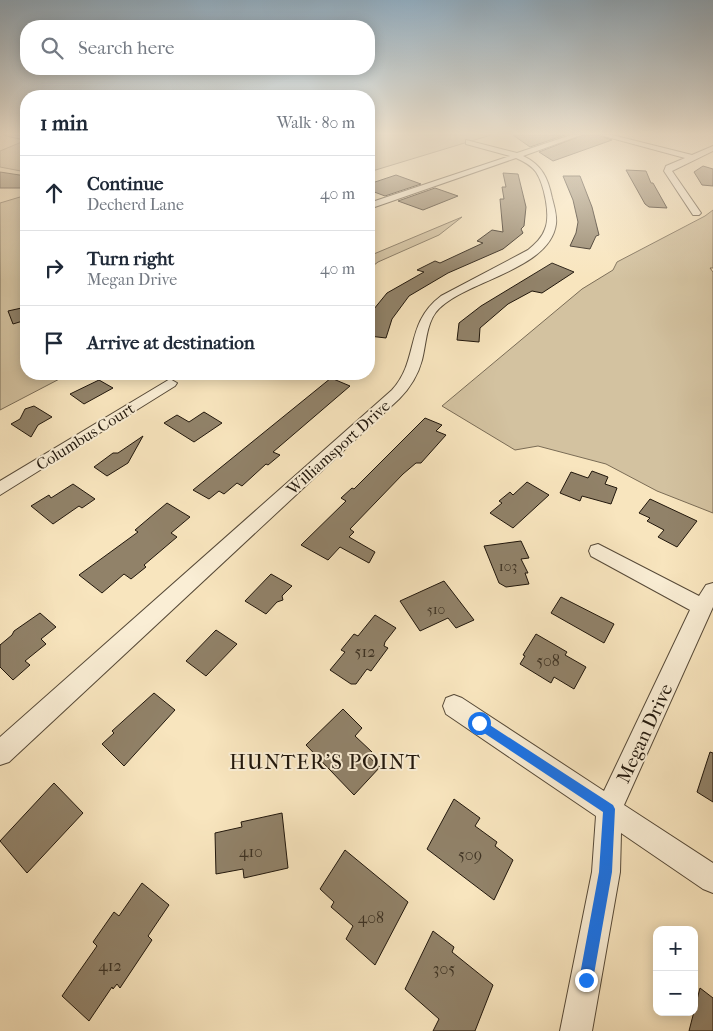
<!DOCTYPE html>
<html lang="en">
<head>
<meta charset="utf-8">
<style>
  :root { --surface:#fff; --page:#f2f2f3; --text:#1f2937; --muted:#747a83; --line:#e0e1e3 }
  body { margin:0; font-family:"IM FELL French Canon",serif; background:var(--page); color:var(--text) }
  .controls { position:absolute; right:15px; bottom:15px; display:grid; overflow:hidden; border-radius:10px; box-shadow:0 2px 12px #0003 }
  .controls button { width:45px; height:45px; display:grid; place-items:center; padding:0; border:0; border-bottom:1px solid var(--line); background:var(--surface); color:var(--text); font:25px sans-serif }
  .stop { position:absolute; width:15px; height:15px; margin:-11px; border:4px solid #1a73e8; border-radius:50%; background:#fff }
  .stop.end { background:#1a73e8; border-color:#fff; box-shadow:0 1px 5px #0008 }
  .list { margin:0; padding:0; list-style:none }
  h2 { display:flex; justify-content:space-between; align-items:center; height:65px; margin:0; padding:0 20px; font-size:21px }
  h2 small { font-size:16px; font-weight:400; color:var(--muted) }
  .list li { display:grid; grid-template-columns:32px 1fr auto; gap:15px; align-items:center; box-sizing:border-box; height:75px; padding:0 20px; border-top:1px solid var(--line) }
  .list b { display:block; font-size:19px; white-space:nowrap }
  .list p { margin:0; font-size:16px; white-space:nowrap; color:var(--muted) }
  .list em { font-size:16px; font-style:normal; color:var(--muted) }
  .icon { flex:none; width:28px; height:28px; fill:none; stroke:currentColor; stroke-width:2; stroke-linecap:round; stroke-linejoin:round }
  .map { position:relative; flex:none; width:713px; height:1031px; overflow:hidden }
  .search { position:absolute; background:var(--surface); box-shadow:0 2px 12px #0003; left:20px; top:20px; width:355px; height:55px; display:flex; align-items:center; gap:12px; box-sizing:border-box; padding:0 18px; border-radius:20px; color:var(--muted); font-size:19px }
  .panel { position:absolute; background:var(--surface); box-shadow:0 2px 12px #0003; left:20px; top:90px; width:355px; height:290px; border-radius:20px }
  .map>svg:first-child { display:block }
  .green { fill:#d3c2a0; stroke:#7a6c56 }
  .building { fill:#918269; stroke:#21170c }
  .lines { fill:none; stroke-linecap:round; stroke-linejoin:round }
  .minor-casing { stroke:#574a38; stroke-width:2 }
  .minor { fill:#faeed5; fill-rule:evenodd }
  .route { fill:#1a73e8 }
  .labels { text-anchor:middle; stroke-width:4; stroke-linejoin:round; paint-order:stroke }
  .number-label { font-size:14px; fill:#3d3223 }
  .street-label { font-size:16px; fill:#21170c; stroke:#faeed5 }
  .near-number-label { font-size:16px; fill:#3d3223 }
  .near-street-label { font-size:19px; fill:#21170c; stroke:#faeed5 }
  .near-neighbourhood-label { font-size:21px; letter-spacing:1px; fill:#21170c; stroke:#faeed5 }
</style>
</head>
<body>
<div class="map">
<svg width="713" height="1031" viewBox="0 0 713 1031">
  <rect width="100%" height="100%" fill="#f8e5be"/>
  <filter id="stains"><feTurbulence type="fractalNoise" baseFrequency=".004" numOctaves="4"/><feColorMatrix values="0 0 0 0 .2 0 0 0 0 .09 0 0 0 0 .02 0 0 0 .5 -.17"/></filter>
  <radialGradient id="worn" r=".72"><stop offset=".6" stop-color="#630" stop-opacity="0"/><stop offset="1" stop-color="#630" stop-opacity=".3"/></radialGradient>
  <path class="green" d="M 369,135 L 491,135 L 369,172 Z
    M 24,141 L 26,142 L 26,172 L 0,167 L 0,151 Z
    M 26,193 L 26,374 L 69,374 L 0,410 L 0,203 L 20,197 Z
    M 713,210 L 713,268 L 710,268 L 713,272 L 713,513 L 657,491 L 606,464 L 538,446 L 515,450 L 442,406 L 582,289 L 613,270 L 617,262 L 705,216 Z
    M 462,217 L 439,235 L 378,262 L 369,269 L 369,256 Z"/>
  <path class="building" d="M 513,135 L 565,135 L 530,147 Z
    M 583,135 L 598,135 L 612,140 L 553,161 L 539,152 Z
    M 703,166 L 713,169 L 713,186 L 702,185 L 694,172 Z
    M 626,170 L 646,171 L 651,183 L 653,183 L 667,208 L 649,207 L 645,204 Z
    M 0,172 L 26,176 L 26,188 L 0,188 Z
    M 503,173 L 518,174 L 526,207 L 524,226 L 521,229 L 523,233 L 503,249 L 448,273 L 409,296 L 392,319 L 386,338 L 369,336 L 369,315 L 387,293 L 424,272 L 417,270 L 435,261 L 440,263 L 483,243 L 477,241 L 492,230 L 503,232 L 500,199 L 504,199 L 502,187 L 506,187 Z
    M 396,175 L 421,184 L 385,196 L 369,190 L 369,184 Z
    M 563,176 L 580,176 L 592,207 L 599,235 L 596,236 L 590,249 L 570,246 L 576,233 L 578,222 L 573,200 Z
    M 435,188 L 458,196 L 423,210 L 398,201 Z
    M 552,263 L 574,272 L 542,293 L 532,291 L 508,304 L 480,328 L 479,342 L 457,340 L 459,323 L 481,306 Z
    M 26,307 L 26,320 L 13,324 L 8,311 Z
    M 331,378 L 350,386 L 273,452 L 280,455 L 268,465 L 266,464 L 242,486 L 237,483 L 224,494 L 219,491 L 209,499 L 193,490 Z
    M 99,380 L 113,388 L 84,404 L 70,394 Z
    M 34,406 L 52,417 L 38,425 L 31,437 L 11,424 L 20,419 L 25,409 Z
    M 204,412 L 222,423 L 194,442 L 164,423 L 177,415 L 189,422 Z
    M 425,418 L 442,425 L 436,431 L 446,435 L 421,463 L 416,463 L 403,474 L 350,529 L 354,532 L 349,537 L 375,552 L 369,563 L 340,547 L 328,560 L 301,545 L 346,501 L 341,498 L 352,488 L 354,489 Z
    M 143,436 L 128,463 L 107,476 L 94,467 L 113,453 L 118,453 Z
    M 592,471 L 608,477 L 605,484 L 617,488 L 611,504 L 582,496 L 580,501 L 560,493 L 571,472 L 588,478 Z
    M 527,482 L 549,495 L 513,528 L 490,513 L 502,503 L 499,501 L 510,492 L 513,495 Z
    M 73,484 L 95,499 L 82,508 L 79,506 L 53,524 L 31,506 L 49,495 L 51,498 Z
    M 650,499 L 697,521 L 677,547 L 658,537 L 664,530 L 647,521 L 650,518 L 639,513 Z
    M 167,503 L 190,517 L 171,533 L 177,537 L 144,565 L 146,567 L 131,579 L 124,574 L 102,593 L 79,575 L 138,532 L 135,530 Z
    M 521,541 L 529,558 L 521,559 L 528,573 L 525,573 L 529,584 L 506,587 L 499,583 L 484,546 Z
    M 271,574 L 292,586 L 282,596 L 283,600 L 277,602 L 266,614 L 245,601 Z
    M 444,581 L 474,620 L 456,628 L 448,618 L 420,631 L 400,601 Z
    M 561,597 L 614,624 L 604,643 L 551,613 Z
    M 40,613 L 56,627 L 41,639 L 46,644 L 25,661 L 30,665 L 13,680 L 0,667 L 0,645 L 12,635 L 14,631 Z
    M 375,615 L 396,628 L 385,642 L 384,646 L 388,648 L 371,671 L 367,669 L 356,684 L 351,684 L 330,670 L 345,652 L 341,650 L 354,634 L 358,636 Z
    M 216,630 L 237,644 L 206,676 L 186,661 Z
    M 536,634 L 567,652 L 565,655 L 586,667 L 574,689 L 554,677 L 551,683 L 520,664 L 525,656 L 523,655 Z
    M 154,693 L 175,710 L 124,766 L 102,744 L 114,733 L 112,731 Z
    M 343,709 L 362,728 L 355,736 L 372,752 L 368,756 L 380,767 L 354,795 L 306,745 Z
    M 710,752 L 713,753 L 713,802 L 697,792 Z
    M 54,783 L 83,813 L 27,873 L 0,841 Z
    M 454,799 L 480,818 L 475,826 L 497,842 L 495,846 L 513,860 L 494,900 L 427,849 Z
    M 282,813 L 288,868 L 244,878 L 243,869 L 216,874 L 215,833 L 242,827 L 241,822 Z
    M 345,850 L 408,902 L 375,965 L 346,939 L 353,926 L 331,907 L 334,902 L 320,889 Z
    M 142,883 L 169,905 L 148,936 L 152,940 L 120,988 L 117,984 L 113,989 L 112,987 L 89,1021 L 62,996 L 97,946 L 93,942 L 114,912 L 119,916 Z
    M 433,931 L 454,947 L 452,952 L 493,985 L 475,1031 L 433,1031 L 439,1019 L 405,989 Z
    M 700,988 L 713,998 L 713,1031 L 689,1031 Z"/>
  <g class="lines">
    <g class="minor-casing">
      <path id="minor" d="M 5,135 L 26,136 L 26,140 Z
        M 571,135 L 581,135 L 523,156 C 542,165 548,178 552,198 C 554,206 557,215 556,224 C 550,271 461,281 436,312 C 426,325 426,345 422,360 C 418,375 410,388 399,399 L 9,762 L 0,765 L 0,737 L 392,390 C 420,359 404,324 441,296 L 528,250 C 535,244 542,238 545,229 C 551,215 544,184 536,172 C 531,165 523,161 516,158 L 369,209 L 369,203 L 510,156 L 466,144 L 466,140 L 517,153 Z
        M 600,135 L 612,135 L 692,155 L 713,146 L 713,151 L 672,171 L 701,213 L 699,215 L 693,215 L 664,171 L 666,166 L 685,158 Z
        M 170,379 L 177,383 L 175,386 L 0,495 L 0,481 Z
        M 598,544 L 699,596 L 706,585 L 713,583 L 713,607 L 624,805 L 713,863 L 713,893 L 703,889 L 621,833 L 620,872 L 592,1031 L 560,1031 L 592,872 L 596,816 L 446,714 L 443,706 L 446,698 L 454,695 L 462,698 L 604,791 L 690,610 L 591,556 L 589,551 L 591,546 Z"/>
    </g>
    <use href="#minor" class="minor"/>
  </g>
  <linearGradient id="sky" x2="0" y2="1"><stop stop-color="#91acbf"/><stop offset="0.48" stop-color="#fcf3e2"/><stop offset="1" stop-color="#fcf3e2" stop-opacity="0"/></linearGradient>
  <rect width="713" height="279" fill="url(#sky)"/>
  <path class="route" d="M 479,718 L 613,805 L 615,809 L 612,872 L 593,980 L 591,985 L 586,987 L 581,985 L 579,980 L 599,872 L 603,812 L 475,727 L 473,723 Z"/>
  <g class="labels">
    <g class="number-label">
      <text x="508" y="571">103</text>
      <text x="436" y="614">510</text>
    </g>
    <g class="street-label">
      <text transform="translate(85 436) rotate(-32)" y="6">Columbus Court</text>
      <text transform="translate(338 447) rotate(-42)" y="6">Williamsport Drive</text>
    </g>
    <g class="near-number-label">
      <text x="365" y="657">512</text>
      <text x="548" y="666">508</text>
      <text x="251" y="857">410</text>
      <text x="470" y="860">509</text>
      <text x="371" y="923">408</text>
      <text x="110" y="971">412</text>
      <text x="444" y="974">305</text>
    </g>
    <g class="near-street-label">
      <text transform="translate(644 733) rotate(-65)" y="7">Megan Drive</text>
    </g>
    <g class="near-neighbourhood-label">
      <text x="325" y="769">HUNTER'S POINT</text>
    </g>
  </g>
  <rect width="100%" height="100%" filter="url(#stains)"/>
  <rect width="100%" height="100%" fill="url(#worn)"/>
</svg>
<div class="controls">
<button>+</button>
<button>−</button>
</div>
<div class="stop" style="left:479px;top:723px"></div>
<div class="stop end" style="left:586px;top:980px"></div>
<div class="search"><svg class="icon" aria-label="search" viewBox="0 0 24 24"><circle cx="10" cy="10" r="6"/><path d="M15 15l6 6"/></svg>Search here</div>
<section class="panel">
<h2>1 min<small>Walk · 80 m</small></h2>
<ul class="list">
<li><svg class="icon" aria-label="ahead" viewBox="0 0 24 24"><path d="M12 20V5M6 11l6-6 6 6"/></svg><div><b>Continue</b><p>Decherd Lane</p></div><em>40 m</em></li>
<li><svg class="icon" aria-label="right" viewBox="0 0 24 24"><path d="M7 20v-9h11M14 6l5 5-5 5"/></svg><div><b>Turn right</b><p>Megan Drive</p></div><em>40 m</em></li>
<li><svg class="icon" aria-label="arrive" viewBox="0 0 24 24"><path d="M6 21V4h12l-3 4 3 4H6"/></svg><div><b>Arrive at destination</b></div></li>
</ul>
</section>
</div>
</body>
</html>
